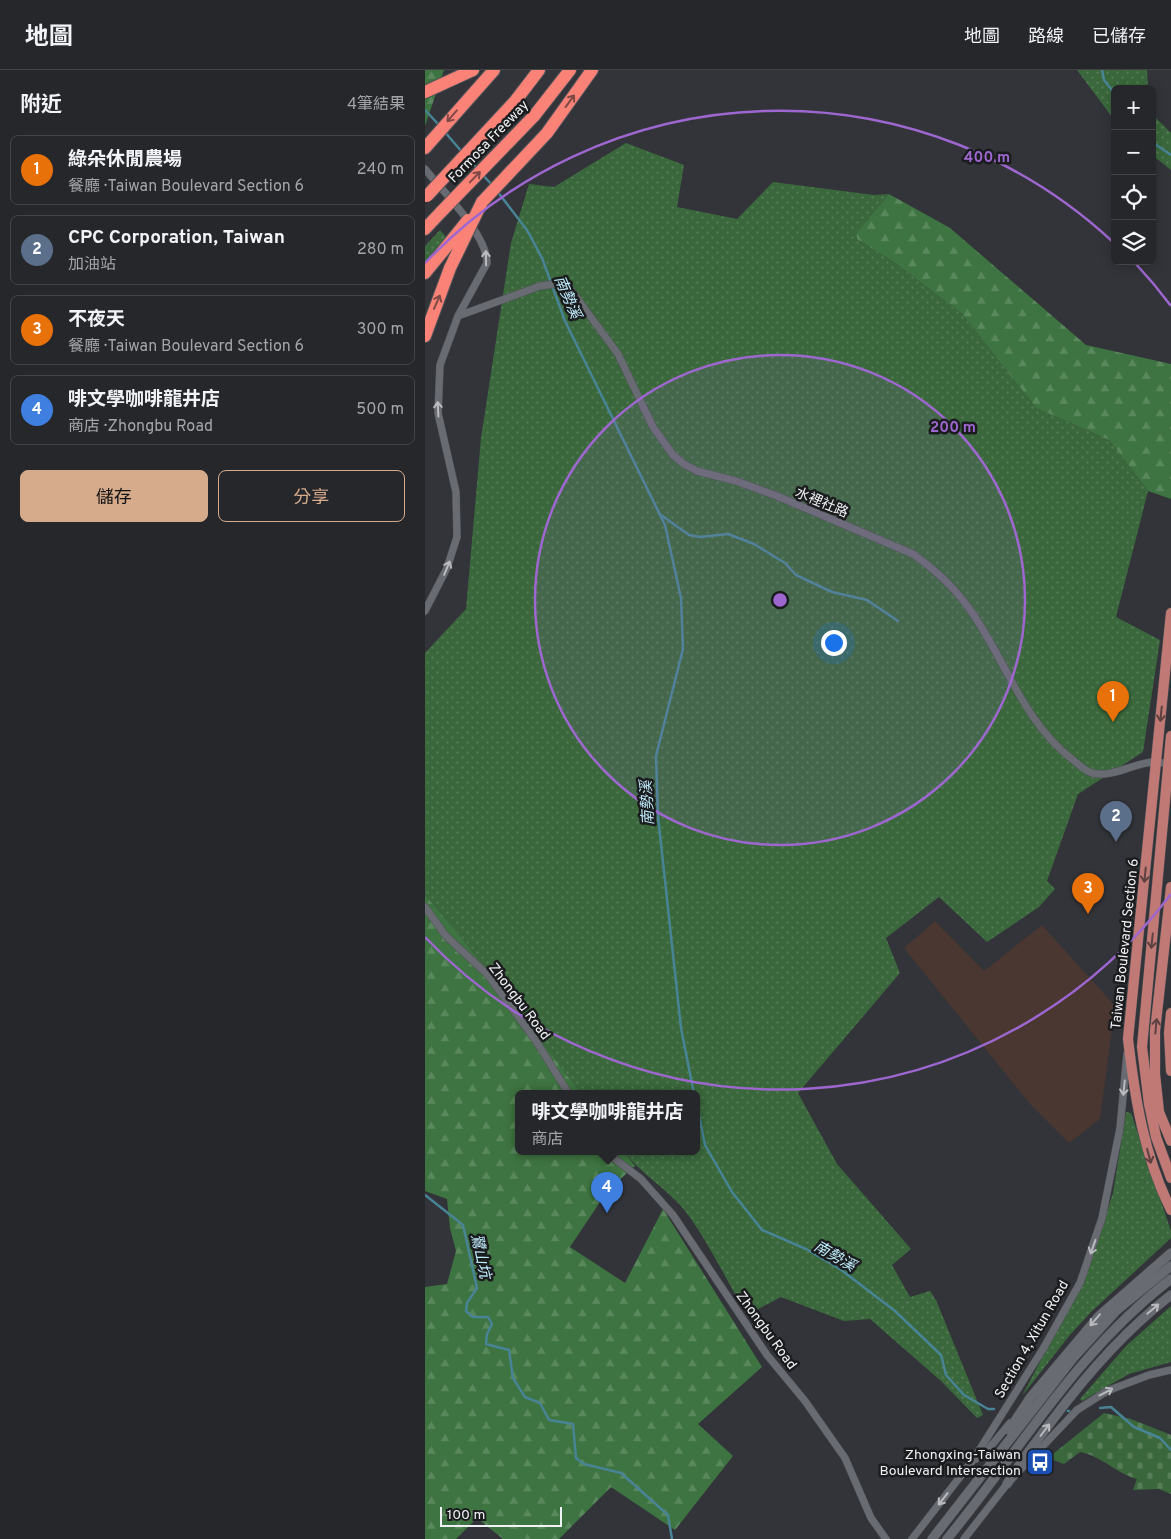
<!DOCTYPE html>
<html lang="zh-TW">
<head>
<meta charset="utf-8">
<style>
  :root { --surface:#26272b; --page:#2e2f33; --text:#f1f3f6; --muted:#a4a5a9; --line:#424447; --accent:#d6ab8b }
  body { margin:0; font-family:Overpass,"Noto Sans TC",sans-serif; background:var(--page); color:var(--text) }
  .controls { position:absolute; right:15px; top:15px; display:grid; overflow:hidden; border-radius:8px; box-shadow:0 2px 12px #0003 }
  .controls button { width:45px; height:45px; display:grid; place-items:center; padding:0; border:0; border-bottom:1px solid var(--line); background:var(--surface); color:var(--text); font:25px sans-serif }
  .scale { position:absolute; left:15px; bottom:12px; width:122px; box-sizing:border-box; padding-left:5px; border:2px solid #eff1f4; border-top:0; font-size:14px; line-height:18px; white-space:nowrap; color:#eff1f4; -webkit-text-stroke:4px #1b1c1e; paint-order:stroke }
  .you { position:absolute; left:408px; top:572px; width:18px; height:18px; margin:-12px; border:4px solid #fff; border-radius:50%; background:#1a73e8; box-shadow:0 0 0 8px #1a73e833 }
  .badge { display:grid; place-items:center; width:32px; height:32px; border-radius:50%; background:var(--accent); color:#fff; font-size:16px; font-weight:700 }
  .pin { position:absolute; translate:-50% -41px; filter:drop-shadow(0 1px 2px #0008) }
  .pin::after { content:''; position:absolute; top:26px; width:18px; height:15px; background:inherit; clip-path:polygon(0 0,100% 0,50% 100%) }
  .popup { position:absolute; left:90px; top:1020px; width:185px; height:65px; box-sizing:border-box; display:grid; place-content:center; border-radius:8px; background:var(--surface); filter:drop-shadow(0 1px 4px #0005); font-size:16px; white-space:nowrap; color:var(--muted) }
  .popup b { font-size:19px; color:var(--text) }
  .popup::after { content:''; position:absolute; left:50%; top:100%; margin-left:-10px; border:10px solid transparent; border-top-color:var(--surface) }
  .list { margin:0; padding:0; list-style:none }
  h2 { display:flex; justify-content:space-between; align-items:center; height:65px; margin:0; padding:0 20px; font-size:21px }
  h2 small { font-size:16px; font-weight:400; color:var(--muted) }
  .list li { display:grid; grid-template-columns:32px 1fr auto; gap:15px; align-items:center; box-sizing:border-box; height:70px; margin:0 10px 10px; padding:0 10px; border:1px solid var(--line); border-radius:8px }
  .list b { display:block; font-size:19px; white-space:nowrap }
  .list p { margin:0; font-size:16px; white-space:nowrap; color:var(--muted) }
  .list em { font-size:16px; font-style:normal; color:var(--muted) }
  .actions { display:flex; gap:10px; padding:15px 20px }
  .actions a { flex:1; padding:11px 0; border:1px solid var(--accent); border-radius:8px; text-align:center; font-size:18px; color:var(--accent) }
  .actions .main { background:var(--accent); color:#111 }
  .icon { flex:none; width:28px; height:28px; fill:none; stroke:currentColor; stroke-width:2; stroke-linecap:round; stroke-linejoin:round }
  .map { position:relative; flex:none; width:746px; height:1469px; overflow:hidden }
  header { display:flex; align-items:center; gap:30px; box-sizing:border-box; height:70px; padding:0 25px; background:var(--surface); border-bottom:1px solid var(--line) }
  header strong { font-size:24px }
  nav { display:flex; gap:28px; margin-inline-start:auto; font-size:18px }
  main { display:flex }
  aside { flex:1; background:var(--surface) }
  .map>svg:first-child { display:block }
  .industrial { fill:#4a3731 }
  .grass { fill:url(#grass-dots) }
  .forest { fill:url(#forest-firs) }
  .cemetery { fill:url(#cemetery-stones) }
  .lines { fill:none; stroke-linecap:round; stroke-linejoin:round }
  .stream { stroke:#488495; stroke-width:2.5 }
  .minor-casing { stroke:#515358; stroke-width:8 }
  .tertiary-casing { stroke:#515358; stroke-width:10 }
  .primary-casing { stroke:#515358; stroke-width:11 }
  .motorway-casing { stroke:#515358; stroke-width:14 }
  .minor { stroke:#686b71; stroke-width:7 }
  .tertiary { stroke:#686b71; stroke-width:9 }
  .primary { stroke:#c07975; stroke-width:10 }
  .motorway { stroke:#fa8277; stroke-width:12 }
  .motorway-bridge-casing { stroke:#515358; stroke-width:14; stroke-linecap:butt }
  .motorway-bridge { stroke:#fa8277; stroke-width:12 }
  .oneway { stroke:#7f4a46 }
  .oneway2 { stroke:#b9bbc0 }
  .oneway3 { stroke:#5d4141 }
  .ring { fill:none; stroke:#9e67cf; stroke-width:2.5 }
  .labels { text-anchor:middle; stroke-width:5; stroke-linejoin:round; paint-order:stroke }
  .street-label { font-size:14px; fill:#eff1f4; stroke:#1b1c1e }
  .poi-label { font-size:14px; fill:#eff1f4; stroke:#1b1c1e; text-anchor:end }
  .water-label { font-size:15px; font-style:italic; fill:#bfecfc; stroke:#1b1c1e }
  .centre { fill:#9e67cf; stroke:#1b1c1e; stroke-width:2.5 }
  .ring-label { font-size:15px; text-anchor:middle; font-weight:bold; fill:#9e67cf; stroke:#1b1c1e; stroke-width:5; stroke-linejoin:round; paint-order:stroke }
</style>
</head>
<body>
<header>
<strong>地圖</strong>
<nav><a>地圖</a><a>路線</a><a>已儲存</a></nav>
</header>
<main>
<aside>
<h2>附近<small>4筆結果</small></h2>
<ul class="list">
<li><span class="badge" style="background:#e8710a">1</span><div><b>綠朵休閒農場</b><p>餐廳 · Taiwan Boulevard Section 6</p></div><em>240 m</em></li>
<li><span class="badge" style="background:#5c6f8a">2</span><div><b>CPC Corporation, Taiwan</b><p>加油站</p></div><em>280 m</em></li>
<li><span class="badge" style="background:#e8710a">3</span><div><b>不夜天</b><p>餐廳 · Taiwan Boulevard Section 6</p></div><em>300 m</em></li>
<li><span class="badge" style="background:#3f7fe0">4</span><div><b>啡文學咖啡龍井店</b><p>商店 · Zhongbu Road</p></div><em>500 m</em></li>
</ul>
<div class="actions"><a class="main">儲存</a><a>分享</a></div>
</aside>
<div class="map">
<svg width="746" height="1469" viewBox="0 0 746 1469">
  <defs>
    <pattern id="grass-dots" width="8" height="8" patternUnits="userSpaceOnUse" patternTransform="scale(1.25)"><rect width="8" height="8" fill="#3a683c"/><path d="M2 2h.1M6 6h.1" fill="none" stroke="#577e59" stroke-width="1.8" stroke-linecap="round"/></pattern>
    <pattern id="forest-firs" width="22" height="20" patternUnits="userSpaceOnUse" patternTransform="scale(1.25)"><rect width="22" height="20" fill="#3e7441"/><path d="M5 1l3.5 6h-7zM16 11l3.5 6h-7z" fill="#5a885d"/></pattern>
    <pattern id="cemetery-stones" width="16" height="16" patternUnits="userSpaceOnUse" patternTransform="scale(1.25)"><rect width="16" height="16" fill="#3a683c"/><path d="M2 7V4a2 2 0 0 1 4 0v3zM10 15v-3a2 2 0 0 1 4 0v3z" fill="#577e59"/></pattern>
  </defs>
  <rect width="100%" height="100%" fill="#323439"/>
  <path class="industrial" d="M 510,851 L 559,901 L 617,855 L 690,936 L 675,1049 L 644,1073 L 605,1034 L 479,878 Z"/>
  <path class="grass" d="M 652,0 L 722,0 L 723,19 L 690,19 L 690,51 Z
    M 727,44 L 746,63 L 746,100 L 727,85 Z
    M 201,73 L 259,95 L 252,137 L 312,149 L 348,112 L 449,125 L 464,124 L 431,163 L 432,169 L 473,195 L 537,244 L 611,338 L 684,370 L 723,421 L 691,547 L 735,570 L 718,682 L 653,724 L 622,811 L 630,819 L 614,837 L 562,872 L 514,827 L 461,868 L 475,903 L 373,1023 L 412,1094 L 486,1179 L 467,1195 L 485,1227 L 505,1221 L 511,1230 L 558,1345 L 552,1348 L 516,1311 L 445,1249 L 419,1251 L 356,1227 L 322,1245 C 303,1213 286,1177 264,1146 C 246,1121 218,1106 199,1082 L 271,1082 L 271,1024 L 155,1024 L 33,863 L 0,825 L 0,583 L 41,539 L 56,368 L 86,173 L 104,114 L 129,117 Z
    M 15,160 L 23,169 L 0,195 L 0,176 Z
    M 701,1042 L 706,1043 L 746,1161 L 746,1168 L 666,1242 L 644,1266 L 597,1326 L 662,1202 L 688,1123 Z
    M 746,1236 L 746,1292 L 704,1304 L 657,1331 L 655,1329 L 701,1276 Z"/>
  <path class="forest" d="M 0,0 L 19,0 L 0,56 Z
    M 464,124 L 525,158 L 661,275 L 746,294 L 746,429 L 723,421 L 684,370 L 611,338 L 537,244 L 473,195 L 432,169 L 431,163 Z
    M 0,825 L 33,863 L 156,1024 L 93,1024 L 93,1082 L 199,1082 L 210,1096 L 183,1120 L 145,1177 L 200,1213 L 238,1139 L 337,1297 L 273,1354 L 308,1386 L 250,1460 L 186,1417 L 134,1469 L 78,1469 L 52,1448 L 31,1469 L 0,1469 L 0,1217 L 22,1214 L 31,1181 L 25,1158 L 22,1129 L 0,1121 Z"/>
  <path class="cemetery" d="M 679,1343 L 706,1349 L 746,1365 L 746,1424 L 734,1419 L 708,1420 L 712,1409 C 690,1403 679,1387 655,1382 L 639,1394 L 623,1388 Z"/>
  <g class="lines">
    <path class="stream" d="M 677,0 L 679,10 L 690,24
      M 0,40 L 14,55
      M 19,61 L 37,82
      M 727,72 L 746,85
      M 42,88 L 52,98
      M 57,104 L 67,115
      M 72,121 L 102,160 L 117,188 L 140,251 L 240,455 L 256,528 L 258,579 L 231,686 L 233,746 L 256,958 L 269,1024
      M 236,445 L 264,465 L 275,467 L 303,464 L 329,474 L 360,493 L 371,505 L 407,522 L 442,530 L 473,551
      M 271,1031 L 280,1075 L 307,1122 L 337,1160 L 381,1179 L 415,1199 L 470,1241 L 516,1285 L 521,1305 L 539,1325 L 563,1339 L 569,1339
      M 0,1125 L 38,1155 L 52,1218 L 42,1233 L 41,1241 L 48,1247 L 63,1247 L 67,1254 L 62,1264 L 61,1274 L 84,1280 L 88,1308 L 100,1327 L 115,1333 L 124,1350 L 148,1354 L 151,1388 L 159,1394 L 196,1403 L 243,1445 L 247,1469
      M 675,1338 L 686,1337 L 709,1357 L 735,1368 L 746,1380
      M 643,1341 L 644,1341"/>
    <g class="minor-casing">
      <path id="minor" d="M 0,99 C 18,122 62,164 62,193 L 33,246 L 15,295 L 13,343 L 31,422 L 32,467 L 22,498 L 0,541
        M 33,246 L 115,216 L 129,214 L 146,220 L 193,284 L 228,357 L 248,385 L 259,394 L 272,401 L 311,411 L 352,426 L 488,484 C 509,499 528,516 543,537 C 580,587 596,650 648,690 C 653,694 660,701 667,703 C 687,708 707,694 727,692 C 733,692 739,693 746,694
        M 0,837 L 21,866 L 62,904 L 111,971 L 144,1024
        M 181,1082 L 216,1109 L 248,1145 L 342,1285 L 380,1331 L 420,1388 L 446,1448 L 461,1469
        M 551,1389 L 561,1382 L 585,1353
        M 487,1469 L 548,1390 L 618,1279 L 655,1213 L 677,1148 L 695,1058 L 702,984
        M 539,1469 L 582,1414 L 652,1340 L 682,1321 L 724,1305 L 746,1300"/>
    </g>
    <g class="tertiary-casing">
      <path id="tertiary" d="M 584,1360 L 605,1328 L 674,1246 L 746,1183
        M 582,1414 C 595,1392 611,1372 626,1352 C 661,1305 699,1261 746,1225
        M 507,1469 L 649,1287 L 692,1240 L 746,1196
        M 522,1469 C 596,1379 652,1281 746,1209"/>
    </g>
    <g class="primary-casing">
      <path id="primary" d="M 746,543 L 703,969 C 710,1029 719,1086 746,1140
        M 746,666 L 717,977 L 724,1034 L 731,1067 L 746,1108
        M 746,817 L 730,961 L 730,1004 L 734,1042 L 746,1071
        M 746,943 L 744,963 L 746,1001"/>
    </g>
    <g class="motorway-casing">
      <path id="motorway" d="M 0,22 L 48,0
        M 91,30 L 114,0
        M 109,46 L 145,0
        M 0,78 L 69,0
        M 57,132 L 122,63 L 167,0
        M 0,159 L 16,142
        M 0,203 L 18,181
        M 0,266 L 25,198"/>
    </g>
    <use href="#minor" class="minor"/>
    <use href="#tertiary" class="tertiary"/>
    <use href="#primary" class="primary"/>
    <use href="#motorway" class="motorway"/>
    <g class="motorway-bridge-casing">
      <path id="motorway-bridge" d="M 2,126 L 91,30
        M 16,142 L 109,46
        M 18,181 L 43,150
        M 25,198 L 57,132"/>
    </g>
    <use href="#motorway-bridge" class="motorway-bridge"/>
  </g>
  <defs><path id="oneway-shaft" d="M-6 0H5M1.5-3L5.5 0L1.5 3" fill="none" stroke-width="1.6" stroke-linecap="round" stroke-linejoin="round" transform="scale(1.25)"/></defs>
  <g class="oneway">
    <use href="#oneway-shaft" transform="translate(145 31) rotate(-54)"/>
    <use href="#oneway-shaft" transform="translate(27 46) rotate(131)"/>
    <use href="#oneway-shaft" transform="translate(50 107) rotate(-46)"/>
    <use href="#oneway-shaft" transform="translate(12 232) rotate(-66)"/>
  </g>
  <g class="oneway2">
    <use href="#oneway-shaft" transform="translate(61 188) rotate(-91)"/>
    <use href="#oneway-shaft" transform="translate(13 339) rotate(-93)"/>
    <use href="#oneway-shaft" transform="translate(22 498) rotate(-67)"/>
    <use href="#oneway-shaft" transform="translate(699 1018) rotate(96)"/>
    <use href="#oneway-shaft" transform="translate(668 1177) rotate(109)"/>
    <use href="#oneway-shaft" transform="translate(728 1239) rotate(-40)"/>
    <use href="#oneway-shaft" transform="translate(670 1250) rotate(131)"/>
    <use href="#oneway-shaft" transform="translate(681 1322) rotate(-28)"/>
    <use href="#oneway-shaft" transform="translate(620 1360) rotate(-53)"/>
    <use href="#oneway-shaft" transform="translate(518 1429) rotate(128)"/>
  </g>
  <g class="oneway3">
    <use href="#oneway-shaft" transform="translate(736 644) rotate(96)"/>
    <use href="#oneway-shaft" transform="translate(720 805) rotate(96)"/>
    <use href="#oneway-shaft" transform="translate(727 871) rotate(96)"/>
    <use href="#oneway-shaft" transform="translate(731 956) rotate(-85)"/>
    <use href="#oneway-shaft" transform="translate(724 1086) rotate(75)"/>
  </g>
  <circle cx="355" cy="530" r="245" fill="#9e67cf" fill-opacity=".12"/>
  <g class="ring">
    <circle cx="355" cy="530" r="245"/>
    <path d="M746 824A489 489 0 0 1 0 867M0 193A489 489 0 0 1 688 172M710 193A489 489 0 0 1 746 236"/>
  </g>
  <defs>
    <g id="bus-square" transform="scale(1.4375)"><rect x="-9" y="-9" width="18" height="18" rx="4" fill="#1a4fb4" stroke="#1b1c1e"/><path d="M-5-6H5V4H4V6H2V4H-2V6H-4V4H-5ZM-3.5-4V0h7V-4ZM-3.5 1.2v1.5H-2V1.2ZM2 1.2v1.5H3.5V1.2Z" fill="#fff"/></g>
  </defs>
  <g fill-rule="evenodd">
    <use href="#bus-square" x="615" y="1392"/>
  </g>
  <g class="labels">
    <g class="street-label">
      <text transform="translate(63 71) rotate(-46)" y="5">Formosa Freeway</text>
      <text transform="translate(397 432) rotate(23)" y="5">水裡社路</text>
      <text transform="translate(699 874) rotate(-84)" y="5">Taiwan Boulevard Section 6</text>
      <text transform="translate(95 931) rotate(53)" y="5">Zhongbu Road</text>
      <text transform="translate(342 1260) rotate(54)" y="5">Zhongbu Road</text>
      <text transform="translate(606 1269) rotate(-60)" y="5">Section 4, Xitun Road</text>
    </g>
    <g class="poi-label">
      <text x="596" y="1389">Zhongxing-Taiwan<tspan x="596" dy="16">Boulevard Intersection</tspan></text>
    </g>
    <g class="water-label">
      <text transform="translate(143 227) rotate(67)" y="5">南勢溪</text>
      <text transform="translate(222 733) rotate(-93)" y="5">南勢溪</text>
      <text transform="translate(56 1186) rotate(78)" y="5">鷺山坑</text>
      <text transform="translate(410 1186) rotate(30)" y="5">南勢溪</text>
    </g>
  </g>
  <circle cx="355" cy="530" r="8" class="centre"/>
  <g class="ring-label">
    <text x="562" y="92">400 m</text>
    <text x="528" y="362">200 m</text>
  </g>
</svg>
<div class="controls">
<button>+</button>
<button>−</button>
<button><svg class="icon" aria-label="locate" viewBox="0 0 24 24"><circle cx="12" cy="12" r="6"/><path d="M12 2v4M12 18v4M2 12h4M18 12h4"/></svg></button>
<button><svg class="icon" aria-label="layers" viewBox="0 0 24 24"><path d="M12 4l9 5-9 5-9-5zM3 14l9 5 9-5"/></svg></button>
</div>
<div class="scale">100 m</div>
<div class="you"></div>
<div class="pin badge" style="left:688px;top:652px;background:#e8710a">1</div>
<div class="pin badge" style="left:691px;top:772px;background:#5c6f8a">2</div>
<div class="pin badge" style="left:663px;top:844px;background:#e8710a">3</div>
<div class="pin badge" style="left:182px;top:1143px;background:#3f7fe0">4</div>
<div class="popup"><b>啡文學咖啡龍井店</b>商店</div>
</div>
</main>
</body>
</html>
